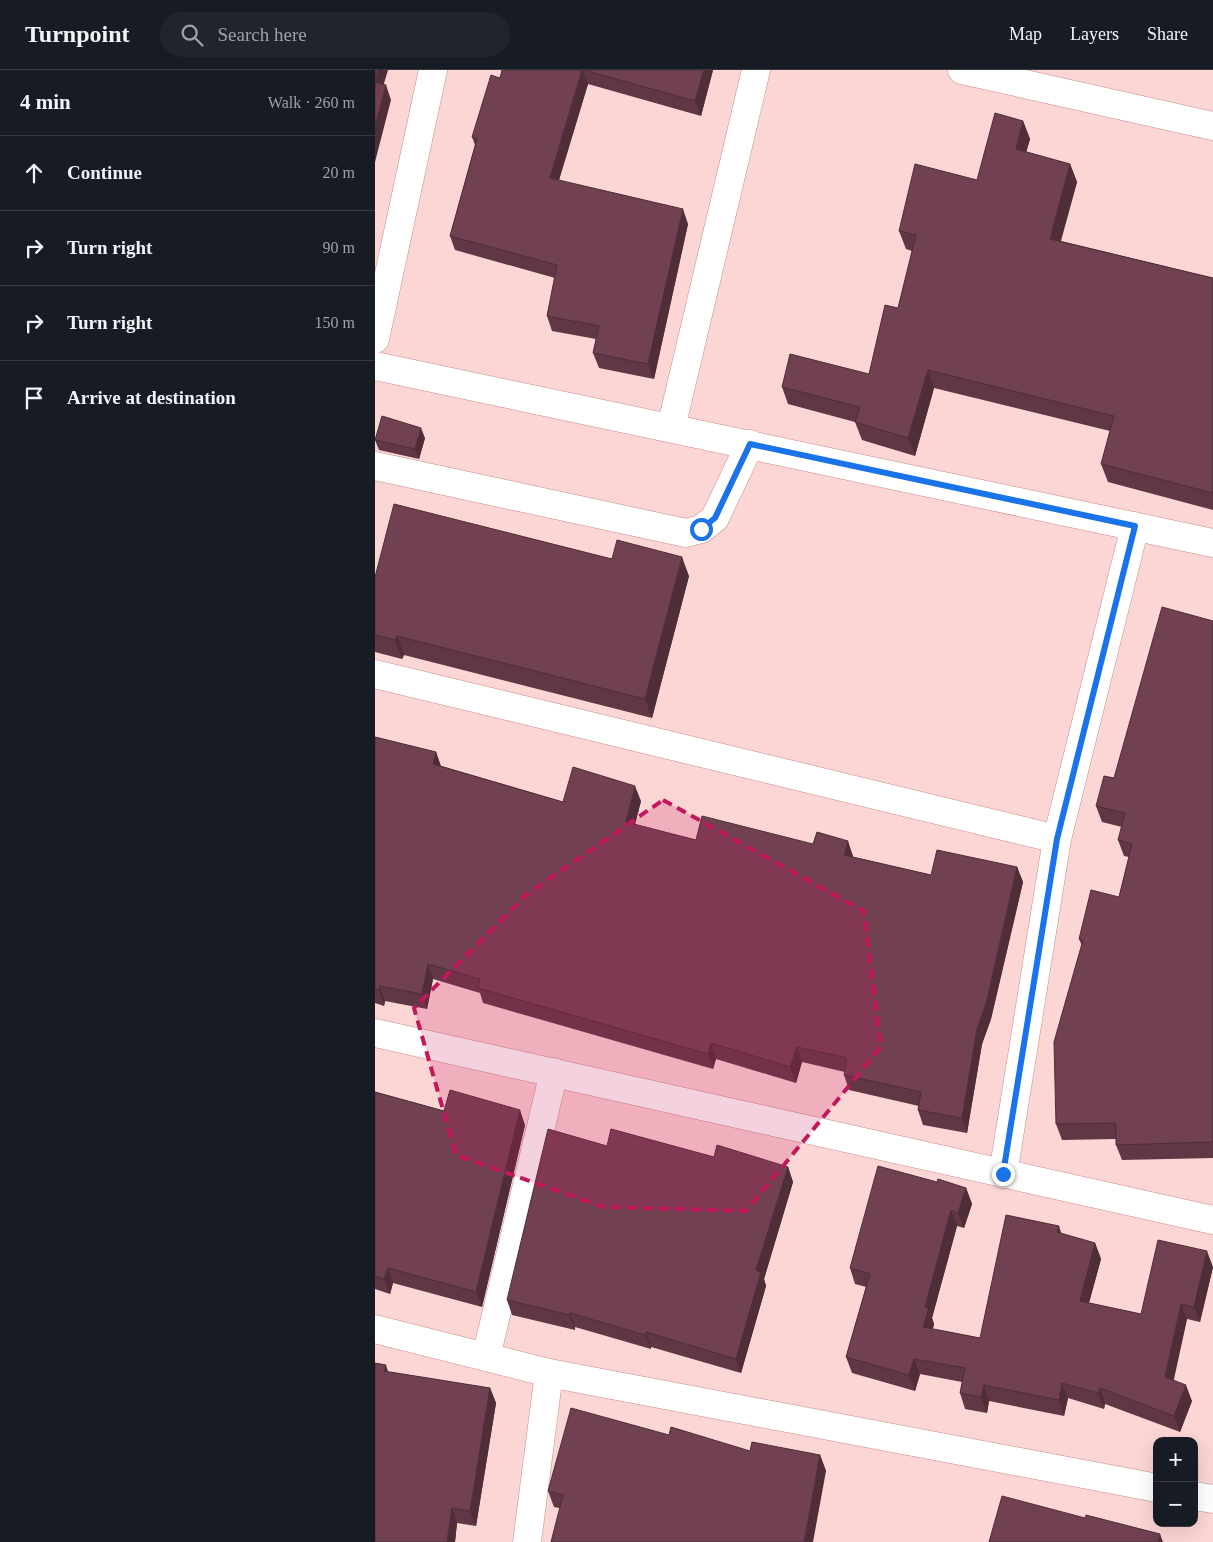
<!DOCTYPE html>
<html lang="en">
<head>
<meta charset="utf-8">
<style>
  :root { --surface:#171b24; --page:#20242c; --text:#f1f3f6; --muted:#9ea1a6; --line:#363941 }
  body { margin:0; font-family:"Times New Roman",serif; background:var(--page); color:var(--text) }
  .controls { position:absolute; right:15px; bottom:15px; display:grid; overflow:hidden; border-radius:10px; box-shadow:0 5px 20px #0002 }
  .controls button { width:45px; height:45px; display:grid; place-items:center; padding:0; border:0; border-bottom:1px solid var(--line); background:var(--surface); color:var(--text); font:25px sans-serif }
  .stop { position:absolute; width:15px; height:15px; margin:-11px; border:4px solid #1a73e8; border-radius:50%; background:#fff }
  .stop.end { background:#1a73e8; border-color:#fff; box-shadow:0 1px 5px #0008 }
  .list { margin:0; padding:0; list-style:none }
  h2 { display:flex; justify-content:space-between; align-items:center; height:65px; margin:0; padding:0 20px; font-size:21px }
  h2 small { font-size:16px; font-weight:400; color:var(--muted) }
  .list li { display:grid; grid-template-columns:32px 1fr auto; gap:15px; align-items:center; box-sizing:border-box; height:75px; padding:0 20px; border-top:1px solid var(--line) }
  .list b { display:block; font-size:19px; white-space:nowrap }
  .list em { font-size:16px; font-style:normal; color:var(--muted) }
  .icon { flex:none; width:28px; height:28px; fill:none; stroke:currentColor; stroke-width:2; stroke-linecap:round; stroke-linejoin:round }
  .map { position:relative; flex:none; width:838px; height:1472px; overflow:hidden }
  header { display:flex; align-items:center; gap:30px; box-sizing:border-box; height:70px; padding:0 25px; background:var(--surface); border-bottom:1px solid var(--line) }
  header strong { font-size:24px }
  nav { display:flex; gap:28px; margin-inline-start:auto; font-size:18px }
  .search { width:350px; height:45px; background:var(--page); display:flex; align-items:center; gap:12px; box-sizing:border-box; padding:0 18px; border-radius:28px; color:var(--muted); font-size:19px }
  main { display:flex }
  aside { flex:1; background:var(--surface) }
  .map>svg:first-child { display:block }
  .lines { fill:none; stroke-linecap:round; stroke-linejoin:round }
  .minor-casing { stroke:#c68b8b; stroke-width:29 }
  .minor { stroke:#fff; stroke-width:28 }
  .wall { fill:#613746 }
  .shaded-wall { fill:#4f2d39 }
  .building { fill:#714051; stroke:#4f2d39 }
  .route { stroke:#1a73e8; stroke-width:6 }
  .marked { fill:#c2185b; fill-opacity:0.2; stroke:#c2185b; stroke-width:4; stroke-dasharray:10 6; stroke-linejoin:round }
</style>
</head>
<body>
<header>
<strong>Turnpoint</strong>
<div class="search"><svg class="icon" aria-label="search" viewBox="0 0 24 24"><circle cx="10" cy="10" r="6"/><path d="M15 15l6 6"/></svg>Search here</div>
<nav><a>Map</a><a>Layers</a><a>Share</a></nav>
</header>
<main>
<aside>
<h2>4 min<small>Walk · 260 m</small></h2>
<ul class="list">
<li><svg class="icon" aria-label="ahead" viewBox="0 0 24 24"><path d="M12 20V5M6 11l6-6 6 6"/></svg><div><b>Continue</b></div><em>20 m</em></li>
<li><svg class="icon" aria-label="right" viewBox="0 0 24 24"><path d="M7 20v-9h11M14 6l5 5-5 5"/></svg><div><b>Turn right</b></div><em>90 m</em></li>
<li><svg class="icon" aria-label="right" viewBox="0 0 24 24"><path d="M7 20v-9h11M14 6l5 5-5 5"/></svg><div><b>Turn right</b></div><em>150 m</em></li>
<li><svg class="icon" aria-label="arrive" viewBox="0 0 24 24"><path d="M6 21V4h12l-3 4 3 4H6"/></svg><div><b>Arrive at destination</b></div></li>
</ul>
</aside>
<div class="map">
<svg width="838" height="1472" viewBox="0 0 838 1472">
  <rect width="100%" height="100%" fill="#fcd5d5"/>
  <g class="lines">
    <g class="minor-casing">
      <path id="minor" d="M 587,0 L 838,56
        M 0,269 L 58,0
        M 0,296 L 838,473
        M 296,358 L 381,0
        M 0,396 L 311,463 L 326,459 L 340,448 L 375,374
        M 0,604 L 682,769
        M 0,963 L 838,1150
        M 628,1104 L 682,769 L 760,456
        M 0,1259 L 174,1303 L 782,1418
        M 111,1287 L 179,1002
        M 819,1426 L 838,1429
        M 152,1472 L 174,1303"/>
    </g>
    <use href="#minor" class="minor"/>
  </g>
  <path class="wall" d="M 127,0 L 338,0 L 326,46 L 213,14 L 184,110 L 313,154 L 279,309 L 224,298 L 218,283 L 221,269 L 177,261 L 172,246 L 180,208 L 80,180 L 75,166 L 100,75 L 97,67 L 125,8 Z
    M 648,51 L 655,69 L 651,82 L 695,94 L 702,112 L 686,171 L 838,208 L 838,440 L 733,412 L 726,394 L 735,361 L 559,318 L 540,386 L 487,370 L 480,352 L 413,334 L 407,317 L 494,304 L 523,238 L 537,181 L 531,179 L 524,161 L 602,110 Z
    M 50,368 L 44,389 L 4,380 L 0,370 Z
    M 237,489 L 314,506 L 277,648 L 29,585 L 27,589 L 0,582 L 0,507 Z
    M 838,551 L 838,1088 L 747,1090 L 741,1075 L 741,1069 L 687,1070 L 681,1054 L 707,876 L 704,869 L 744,827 L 754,787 L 749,786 L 743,770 L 747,757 L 727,752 L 721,736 Z
    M 0,667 L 61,682 L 66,696 L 188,732 L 266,731 L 260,755 L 321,770 L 478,786 L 478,787 L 556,805 L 642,797 L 648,812 L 616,949 L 607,974 L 592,1063 L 548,1055 L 543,1040 L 544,1036 L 474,1020 L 469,1005 L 470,1002 L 427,992 L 421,1013 L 341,989 L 338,999 L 108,933 L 105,923 L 58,909 L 52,939 L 10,931 L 9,936 L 0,933 Z
    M 0,1022 L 69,1041 L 150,1055 L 107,1237 L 18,1213 L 15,1224 L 0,1219 Z
    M 232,1076 L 339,1087 L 413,1097 L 418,1112 L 389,1209 L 391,1216 L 366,1303 L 276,1277 L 276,1279 L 200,1257 L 200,1260 L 137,1245 L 132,1230 Z
    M 562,1112 L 591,1118 L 597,1134 L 589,1158 L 582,1156 L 557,1248 L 559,1254 L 558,1259 L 605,1268 L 686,1164 L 720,1173 L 726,1189 L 714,1233 L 766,1244 L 838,1197 L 825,1252 L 812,1249 L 798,1310 L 817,1331 L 805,1362 L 730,1334 L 729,1339 L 693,1328 L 689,1346 L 614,1331 L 612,1343 L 590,1339 L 585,1323 L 587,1312 L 545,1304 L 540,1321 L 477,1303 L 471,1287 L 491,1217 L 480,1214 L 475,1198 Z
    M 13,1302 L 115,1318 L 121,1333 L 101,1456 L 82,1453 L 80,1472 L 0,1472 Z
    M 294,1365 L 375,1381 L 445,1385 L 451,1401 L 184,1438 L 179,1437 L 173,1421 Z"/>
  <path class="shaded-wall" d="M 3,0 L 13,0 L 5,27 L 0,14 L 0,9 Z
    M 208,0 L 213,14 L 180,123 L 175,108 Z
    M 329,0 L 338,0 L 326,46 L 320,31 Z
    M 11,15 L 16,30 L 0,92 L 0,56 Z
    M 648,51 L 655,69 L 647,97 L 641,79 Z
    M 695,94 L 702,112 L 681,187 L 675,169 Z
    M 308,139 L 313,154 L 279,309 L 273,294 Z
    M 553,300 L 559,318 L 540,386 L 533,368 Z
    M 46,358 L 50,368 L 44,389 L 40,379 Z
    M 307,487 L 314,506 L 277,648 L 270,629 Z
    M 22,566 L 29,585 L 27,589 L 20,570 Z
    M 61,682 L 66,697 L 58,694 Z
    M 260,716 L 266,731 L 256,768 L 251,752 Z
    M 473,771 L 478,786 L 474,800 L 469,785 Z
    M 642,797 L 648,812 L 616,949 L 607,974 L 592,1063 L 587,1048 L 602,959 Z
    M 53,894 L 58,909 L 52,939 L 47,924 Z
    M 5,916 L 10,931 L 9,936 L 4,920 Z
    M 336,973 L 341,989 L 338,999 L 333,984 Z
    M 422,977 L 427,992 L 421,1013 L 415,997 Z
    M 145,1040 L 150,1055 L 107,1237 L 101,1222 Z
    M 413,1097 L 418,1112 L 389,1209 L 391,1216 L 366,1303 L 361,1289 L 381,1200 Z
    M 591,1118 L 597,1134 L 589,1158 L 583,1143 Z
    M 576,1140 L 582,1156 L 557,1248 L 559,1254 L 554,1273 L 548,1257 L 550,1237 Z
    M 684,1156 L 689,1172 L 682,1162 Z
    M 720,1173 L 726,1189 L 710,1247 L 705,1231 Z
    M 832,1181 L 838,1197 L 825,1252 L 819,1237 Z
    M 13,1198 L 18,1213 L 15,1224 L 9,1209 Z
    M 806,1234 L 812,1249 L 796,1323 L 790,1307 Z
    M 195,1243 L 200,1257 L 200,1260 L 195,1245 Z
    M 271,1262 L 276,1277 L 276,1279 L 270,1265 Z
    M 539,1289 L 545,1304 L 540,1321 L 534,1305 Z
    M 11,1295 L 16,1311 L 9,1301 Z
    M 687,1313 L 693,1328 L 689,1346 L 684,1330 Z
    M 609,1315 L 614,1331 L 612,1343 L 606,1327 Z
    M 811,1315 L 817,1331 L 805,1362 L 799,1346 Z
    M 115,1318 L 121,1333 L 101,1456 L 95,1441 Z
    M 725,1318 L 730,1334 L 729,1339 L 723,1323 Z
    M 445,1385 L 451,1401 L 438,1472 L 429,1472 Z
    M 77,1438 L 82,1453 L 80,1472 L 72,1472 Z
    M 785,1464 L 788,1472 L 783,1472 Z"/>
  <path class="building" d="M 0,0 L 3,0 L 0,9 Z
    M 127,0 L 207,0 L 175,108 L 308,139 L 273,294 L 218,283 L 224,256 L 172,246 L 182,195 L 75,166 L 102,69 L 97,67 L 116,5 L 125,8 Z
    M 209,0 L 329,0 L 320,31 Z
    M 0,12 L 11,15 L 0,56 Z
    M 620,43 L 648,51 L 641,79 L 695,94 L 675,169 L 838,208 L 838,423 L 726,394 L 739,346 L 553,300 L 533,368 L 480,352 L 485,337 L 407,317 L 415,284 L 494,304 L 510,235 L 523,238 L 541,165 L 524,161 L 540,94 L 602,110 Z
    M 7,346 L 46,358 L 40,379 L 0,370 Z
    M 19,434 L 237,489 L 242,470 L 307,487 L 270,629 L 22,566 L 20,570 L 0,565 L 0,507 Z
    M 787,537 L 838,551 L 838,1072 L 741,1075 L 741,1053 L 681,1054 L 679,972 L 708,870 L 704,869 L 716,820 L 744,827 L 757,774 L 743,770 L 750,743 L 721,736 L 729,706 L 739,708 Z
    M 0,667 L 61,682 L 58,694 L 188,732 L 198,697 L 260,716 L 251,752 L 321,770 L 327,746 L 438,774 L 442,762 L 473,771 L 469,785 L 556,805 L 562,780 L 642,797 L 611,934 L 602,959 L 587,1048 L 543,1040 L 546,1022 L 469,1005 L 472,988 L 422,977 L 415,997 L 336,973 L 333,984 L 103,918 L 105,909 L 53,894 L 47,924 L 5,916 L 4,920 L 0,919 Z
    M 75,1020 L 145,1040 L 101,1222 L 13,1198 L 9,1209 L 0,1206 L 0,1022 L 69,1041 Z
    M 173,1059 L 232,1076 L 236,1059 L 339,1087 L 342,1075 L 413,1097 L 381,1200 L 386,1202 L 361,1289 L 271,1262 L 270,1265 L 195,1243 L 195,1245 L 132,1230 Z
    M 503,1096 L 562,1112 L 563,1109 L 591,1118 L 583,1143 L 576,1140 L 550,1237 L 554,1238 L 548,1257 L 605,1268 L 631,1145 L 684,1156 L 682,1162 L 720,1173 L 705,1231 L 766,1244 L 783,1170 L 832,1181 L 819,1237 L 806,1234 L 790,1307 L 811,1315 L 799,1346 L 725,1318 L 723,1323 L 687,1313 L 684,1330 L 609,1315 L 606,1327 L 585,1323 L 590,1298 L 539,1289 L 534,1305 L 471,1287 L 495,1204 L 475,1198 Z
    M 0,1293 L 11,1295 L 9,1301 L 115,1318 L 95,1441 L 77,1438 L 72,1472 L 0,1472 Z
    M 196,1338 L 294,1365 L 296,1357 L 375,1381 L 377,1372 L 445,1385 L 429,1472 L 176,1472 L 188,1425 L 173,1421 Z
    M 627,1426 L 710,1448 L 711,1445 L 785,1464 L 783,1472 L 614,1472 Z"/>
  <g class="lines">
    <path class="route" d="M 326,459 L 340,448 L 375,374 L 760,456 L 682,769 L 628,1104"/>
  </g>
  <path class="marked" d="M 288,730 L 489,841 L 506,977 L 371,1141 L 228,1137 L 81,1085 L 39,938 L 151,825 Z"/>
</svg>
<div class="controls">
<button>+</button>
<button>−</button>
</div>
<div class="stop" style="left:326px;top:459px"></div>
<div class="stop end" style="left:628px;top:1104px"></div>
</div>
</main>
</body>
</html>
